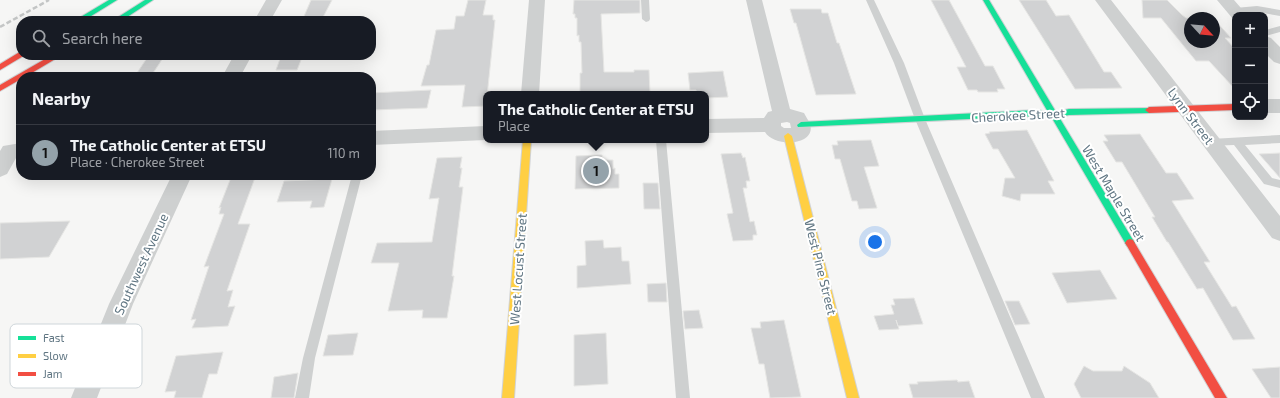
<!DOCTYPE html>
<html lang="en">
<head>
<meta charset="utf-8">
<style>
  :root { --surface:#171b24; --page:#20242c; --text:#f1f3f6; --muted:#9ea1a6; --line:#363941; --accent:#94a2aa }
  body { margin:0; font-family:"Exo 2",sans-serif; background:var(--page); color:var(--text) }
  .controls { position:absolute; right:12px; top:12px; display:grid; overflow:hidden; border-radius:8px; box-shadow:0 4px 16px #0002 }
  .controls button { width:36px; height:36px; display:grid; place-items:center; padding:0; border:0; border-bottom:1px solid var(--line); background:var(--surface); color:var(--text); font:20px sans-serif }
  .compass { position:absolute; left:1184px; top:12px; width:36px; height:36px; border-radius:50%; background:var(--surface); box-shadow:0 4px 16px #0002; rotate:116deg }
  .you { position:absolute; left:875px; top:242px; width:14px; height:14px; margin:-10px; border:3px solid #fff; border-radius:50%; background:#1a73e8; box-shadow:0 0 0 6px #1a73e833 }
  .badge { display:grid; place-items:center; width:26px; height:26px; border-radius:50%; background:var(--accent); color:#111; font-size:13px; font-weight:700 }
  .pin { position:absolute; translate:-50% -50%; border:2px solid #fff; box-shadow:0 1px 4px #0006 }
  .popup { position:absolute; left:483px; top:91px; width:226px; height:52px; box-sizing:border-box; display:grid; place-content:center; border-radius:8px; background:var(--surface); filter:drop-shadow(0 1px 3px #0005); font-size:13px; white-space:nowrap; color:var(--muted) }
  .popup b { font-size:15px; color:var(--text) }
  .popup::after { content:''; position:absolute; left:50%; top:100%; margin-left:-8px; border:8px solid transparent; border-top-color:var(--surface) }
  .list { margin:0; padding:0; list-style:none }
  h2 { display:flex; justify-content:space-between; align-items:center; height:52px; margin:0; padding:0 16px; font-size:17px }
  h2 small { font-size:13px; font-weight:400; color:var(--muted) }
  .list li { display:grid; grid-template-columns:26px 1fr auto; gap:12px; align-items:center; box-sizing:border-box; height:56px; padding:0 16px; border-top:1px solid var(--line) }
  .list b { display:block; font-size:15px; white-space:nowrap }
  .list p { margin:0; font-size:13px; white-space:nowrap; color:var(--muted) }
  .list em { font-size:13px; font-style:normal; color:var(--muted) }
  .icon { flex:none; width:22px; height:22px; fill:none; stroke:currentColor; stroke-width:2; stroke-linecap:round; stroke-linejoin:round }
  .map { position:relative; flex:none; width:1280px; height:398px; overflow:hidden }
  .search { position:absolute; background:var(--surface); box-shadow:0 4px 16px #0002; left:16px; top:16px; width:360px; height:44px; display:flex; align-items:center; gap:10px; box-sizing:border-box; padding:0 14px; border-radius:16px; color:var(--muted); font-size:15px }
  .panel { position:absolute; background:var(--surface); box-shadow:0 4px 16px #0002; left:16px; top:72px; width:360px; height:108px; border-radius:16px }
  .map>svg:first-child { display:block }
  .building { fill:#d1d2d3; stroke:#e6e6e4 }
  .lines { fill:none; stroke-linecap:round; stroke-linejoin:round }
  .fast-casing { stroke:#d1d3d5; stroke-width:2 }
  .slow-casing { stroke:#d1d3d5; stroke-width:2 }
  .jam-casing { stroke:#d1d3d5; stroke-width:2 }
  .lane { fill:#ced0d0; fill-rule:evenodd }
  .street { fill:#ced0d0; fill-rule:evenodd }
  .fast { fill:#16e098; fill-rule:evenodd }
  .slow { fill:#ffcf43; fill-rule:evenodd }
  .jam { fill:#f24e42; fill-rule:evenodd }
  .rail { stroke:#c4c6c6; stroke-width:2.5; stroke-dasharray:5 2.5; stroke-linecap:butt }
  .labels { text-anchor:middle; stroke-width:4; stroke-linejoin:round; paint-order:stroke }
  .street-label { font-size:13px; fill:#5f7582; stroke:#fff }
  .key { fill:#fff; stroke:#cfd6da; stroke-width:1 }
  .key-label { font-size:11px; fill:#5f7582 }
</style>
</head>
<body>
<div class="map">
<svg width="1280" height="398" viewBox="0 0 1280 398">
  <rect width="100%" height="100%" fill="#f6f6f5"/>
  <path class="building" d="M 311,0 L 332,0 L 321,21 L 302,21 Z
    M 468,0 L 486,0 L 483,15 L 493,15 L 493,20 L 495,20 L 486,106 L 462,107 L 465,85 L 421,86 L 427,65 L 429,65 L 436,30 L 454,29 L 456,16 L 464,16 Z
    M 574,0 L 640,0 L 640,13 L 601,14 L 604,72 L 634,72 L 634,70 L 649,70 L 650,94 L 580,94 L 580,73 L 582,73 L 581,42 L 579,42 L 579,35 L 577,36 L 577,18 L 575,18 L 575,14 L 573,14 Z
    M 931,0 L 949,0 L 985,66 L 993,66 L 1005,89 L 997,89 L 998,92 L 978,92 L 977,90 L 968,90 L 957,67 L 966,67 Z
    M 1019,0 L 1046,0 L 1056,16 L 1069,15 L 1104,72 L 1111,72 L 1122,88 L 1075,89 Z
    M 1142,0 L 1167,0 L 1182,15 L 1186,18 L 1190,18 L 1190,42 L 1214,42 L 1214,19 L 1231,38 L 1225,38 L 1235,49 L 1235,89 L 1209,61 L 1196,61 L 1161,18 L 1143,18 Z
    M 790,9 L 821,9 L 822,13 L 828,13 L 837,43 L 839,43 L 856,94 L 816,95 L 796,23 L 794,23 Z
    M 149,55 L 165,55 L 153,73 L 137,73 Z
    M 284,55 L 303,55 L 297,70 L 276,70 L 281,56 Z
    M 723,71 L 728,97 L 706,98 L 706,94 L 697,94 L 696,90 L 690,90 L 688,73 Z
    M 431,90 L 427,108 L 371,110 L 371,93 Z
    M 1027,130 L 1054,181 L 1048,181 L 1055,194 L 1021,194 L 1020,201 L 1002,196 L 1005,178 L 1015,178 L 998,149 L 993,149 L 985,134 L 990,133 L 989,132 Z
    M 1140,134 L 1166,173 L 1177,173 L 1194,199 L 1172,201 L 1210,262 L 1204,262 L 1232,307 L 1236,306 L 1255,339 L 1233,340 L 1203,288 L 1197,289 L 1168,242 L 1167,242 L 1152,217 L 1155,217 L 1122,162 L 1116,162 L 1103,141 L 1108,141 L 1104,135 Z
    M 871,140 L 879,166 L 864,167 L 877,208 L 859,209 L 857,201 L 852,201 L 840,159 L 835,159 L 832,145 L 838,145 L 837,141 Z
    M 741,153 L 743,158 L 745,157 L 750,181 L 746,181 L 747,188 L 743,188 L 750,222 L 754,221 L 757,235 L 753,235 L 753,240 L 733,241 L 727,214 L 733,213 L 721,154 Z
    M 1280,153 L 1280,178 L 1259,154 Z
    M 602,155 L 602,160 L 613,160 L 613,169 L 615,168 L 615,174 L 619,174 L 619,188 L 575,189 L 576,156 Z
    M 462,157 L 460,168 L 462,168 L 459,187 L 463,187 L 452,276 L 454,276 L 447,318 L 422,318 L 423,310 L 388,311 L 399,263 L 371,263 L 377,243 L 432,242 L 439,198 L 429,199 L 437,158 Z
    M 232,175 L 256,175 L 238,224 L 250,224 L 227,291 L 233,290 L 228,307 L 235,306 L 228,326 L 192,328 L 196,319 L 191,320 L 209,266 L 204,267 L 224,214 L 219,214 L 221,207 L 219,208 Z
    M 332,179 L 324,207 L 310,208 L 312,201 L 277,202 L 284,181 Z
    M 643,183 L 658,183 L 660,209 L 644,209 Z
    M 70,221 L 49,257 L 0,259 L 0,223 Z
    M 603,240 L 604,248 L 621,247 L 622,261 L 629,261 L 631,284 L 577,288 L 577,266 L 586,265 L 585,241 Z
    M 1100,270 L 1117,299 L 1067,303 L 1052,273 Z
    M 666,283 L 667,302 L 648,302 L 647,284 Z
    M 914,298 L 923,324 L 898,326 L 896,320 L 899,329 L 879,330 L 874,316 L 894,314 L 891,305 L 895,305 L 893,299 Z
    M 1005,301 L 1019,301 L 1030,324 L 1015,325 Z
    M 699,310 L 703,328 L 685,329 L 683,311 Z
    M 784,320 L 801,397 L 770,398 L 764,364 L 759,364 L 751,328 L 761,328 L 760,322 Z
    M 358,333 L 353,355 L 323,356 L 328,335 Z
    M 606,333 L 608,384 L 574,386 L 574,335 Z
    M 223,352 L 217,374 L 209,374 L 202,398 L 174,398 L 176,391 L 165,392 L 176,356 Z
    M 1084,366 L 1093,371 L 1122,371 L 1124,366 L 1150,383 L 1159,398 L 1081,398 L 1074,384 Z
    M 1280,367 L 1280,398 L 1271,398 L 1252,369 Z
    M 298,373 L 294,398 L 271,398 L 274,377 Z
    M 957,380 L 958,382 L 969,381 L 975,398 L 913,398 L 909,384 L 918,384 L 917,382 Z"/>
  <g class="lines">
    <g class="fast-casing">
      <path id="fast" d="M 109,0 L 117,0 L 83,21 L 74,21 Z
        M 145,0 L 153,0 L 121,21 L 112,21 Z
        M 983,0 L 989,0 L 1056,112 L 1069,109 L 1152,108 L 1153,110 L 1149,113 L 1069,115 L 1059,117 L 1133,240 L 1135,243 L 1133,246 L 1130,247 L 1127,246 L 1052,118 L 1037,116 L 798,127 L 797,125 L 801,122 L 1037,110 L 1048,112 Z"/>
    </g>
    <g class="slow-casing">
      <path id="slow" d="M 788,133 L 792,136 L 859,398 L 847,398 L 784,136 Z
        M 523,140 L 531,140 L 514,398 L 502,398 Z"/>
    </g>
    <g class="jam-casing">
      <path id="jam" d="M 18,53 L 21,53 L 21,55 L 25,55 L 0,70 L 0,64 Z
        M 52,55 L 62,55 L 25,77 L 21,77 L 21,79 L 0,91 L 0,85 Z
        M 1235,104 L 1235,110 L 1149,113 L 1145,110 L 1149,107 Z
        M 1130,239 L 1133,240 L 1227,398 L 1215,398 L 1127,246 L 1125,243 L 1127,240 Z"/>
    </g>
    <path class="lane" d="M 641,0 L 649,0 L 650,19 L 649,21 L 646,22 L 642,19 Z
      M 866,0 L 874,0 L 904,63 L 925,119 L 1045,398 L 1031,398 L 915,119 L 894,63 Z
      M 1257,6 L 1280,10 L 1280,16 L 1257,12 L 1235,14 L 1231,11 L 1235,8 Z
      M 1280,26 L 1280,32 L 1265,36 L 1265,30 Z
      M 1280,135 L 1280,143 L 1245,145 L 1272,178 L 1280,180 L 1280,188 L 1264,184 L 1234,145 L 1207,146 L 1206,143 L 1207,140 L 1211,139 Z
      M 656,140 L 666,140 L 690,398 L 676,398 Z
      M 352,175 L 362,175 L 315,358 L 309,398 L 295,398 L 303,358 Z"/>
    <path class="street" d="M 266,0 L 282,0 L 270,21 L 254,21 Z
      M 529,0 L 545,0 L 539,94 L 521,94 Z
      M 746,0 L 762,0 L 790,109 L 804,113 C 806,117 809,121 810,124 C 817,146 774,148 765,132 L 706,133 L 706,119 L 764,118 L 768,112 L 772,111 ZM 787,122 L 790,123 L 791,128 L 784,128 L 781,126 L 781,123 Z
      M 1095,0 L 1111,0 L 1280,216 L 1280,241 L 1272,238 Z
      M 1217,0 L 1234,0 L 1247,15 L 1235,15 L 1235,19 L 1233,19 Z
      M 1265,36 L 1271,38 L 1280,47 L 1280,64 L 1274,62 L 1265,53 Z
      M 234,55 L 252,55 L 240,77 L 222,77 Z
      M 1265,99 L 1280,99 L 1280,113 L 1265,113 Z
      M 486,126 L 486,140 L 371,145 L 371,131 Z
      M 21,143 L 21,157 L 16,158 L 7,174 L 0,177 L 0,151 L 3,146 Z
      M 172,175 L 192,175 L 133,304 L 97,398 L 71,398 L 109,304 Z"/>
    <use href="#fast" class="fast"/>
    <use href="#slow" class="slow"/>
    <use href="#jam" class="jam"/>
    <path class="rail" d="M 0,27 L 49,0"/>
  </g>
  <g class="labels">
    <g class="street-label">
      <text transform="translate(1018 115) rotate(-3)" y="5">Cherokee Street</text>
      <text transform="translate(1191 116) rotate(53)" y="5">Lynn Street</text>
      <text transform="translate(1114 193) rotate(59)" y="5">West Maple Street</text>
      <text transform="translate(141 264) rotate(-65)" y="5">Southwest Avenue</text>
      <text transform="translate(821 267) rotate(76)" y="5">West Pine Street</text>
      <text transform="translate(518 269) rotate(-86)" y="5">West Locust Street</text>
    </g>
  </g>
  <rect x="10" y="324" width="132" height="64" rx="6" class="key"/>
  <rect x="18" y="336" width="18" height="4" fill="#16e098"/>
  <rect x="18" y="354" width="18" height="4" fill="#ffcf43"/>
  <rect x="18" y="372" width="18" height="4" fill="#f24e42"/>
  <g class="key-label">
    <text x="43" y="342">Fast</text>
    <text x="43" y="360">Slow</text>
    <text x="43" y="378">Jam</text>
  </g>
</svg>
<div class="controls">
<button>+</button>
<button>−</button>
<button><svg class="icon" aria-label="locate" viewBox="0 0 24 24"><circle cx="12" cy="12" r="6"/><path d="M12 2v4M12 18v4M2 12h4M18 12h4"/></svg></button>
</div>
<svg class="compass" viewBox="-18 -18 36 36"><path d="M0-13l5 13h-10z" fill="#e53935"/><path d="M0 13l5-13h-10z" fill="#9ea1a6"/></svg>
<div class="you"></div>
<div class="pin badge" style="left:596px;top:171px">1</div>
<div class="popup"><b>The Catholic Center at ETSU</b>Place</div>
<div class="search"><svg class="icon" aria-label="search" viewBox="0 0 24 24"><circle cx="10" cy="10" r="6"/><path d="M15 15l6 6"/></svg>Search here</div>
<section class="panel">
<h2>Nearby<small></small></h2>
<ul class="list">
<li><span class="badge">1</span><div><b>The Catholic Center at ETSU</b><p>Place · Cherokee Street</p></div><em>110 m</em></li>
</ul>
</section>
</div>
</body>
</html>
